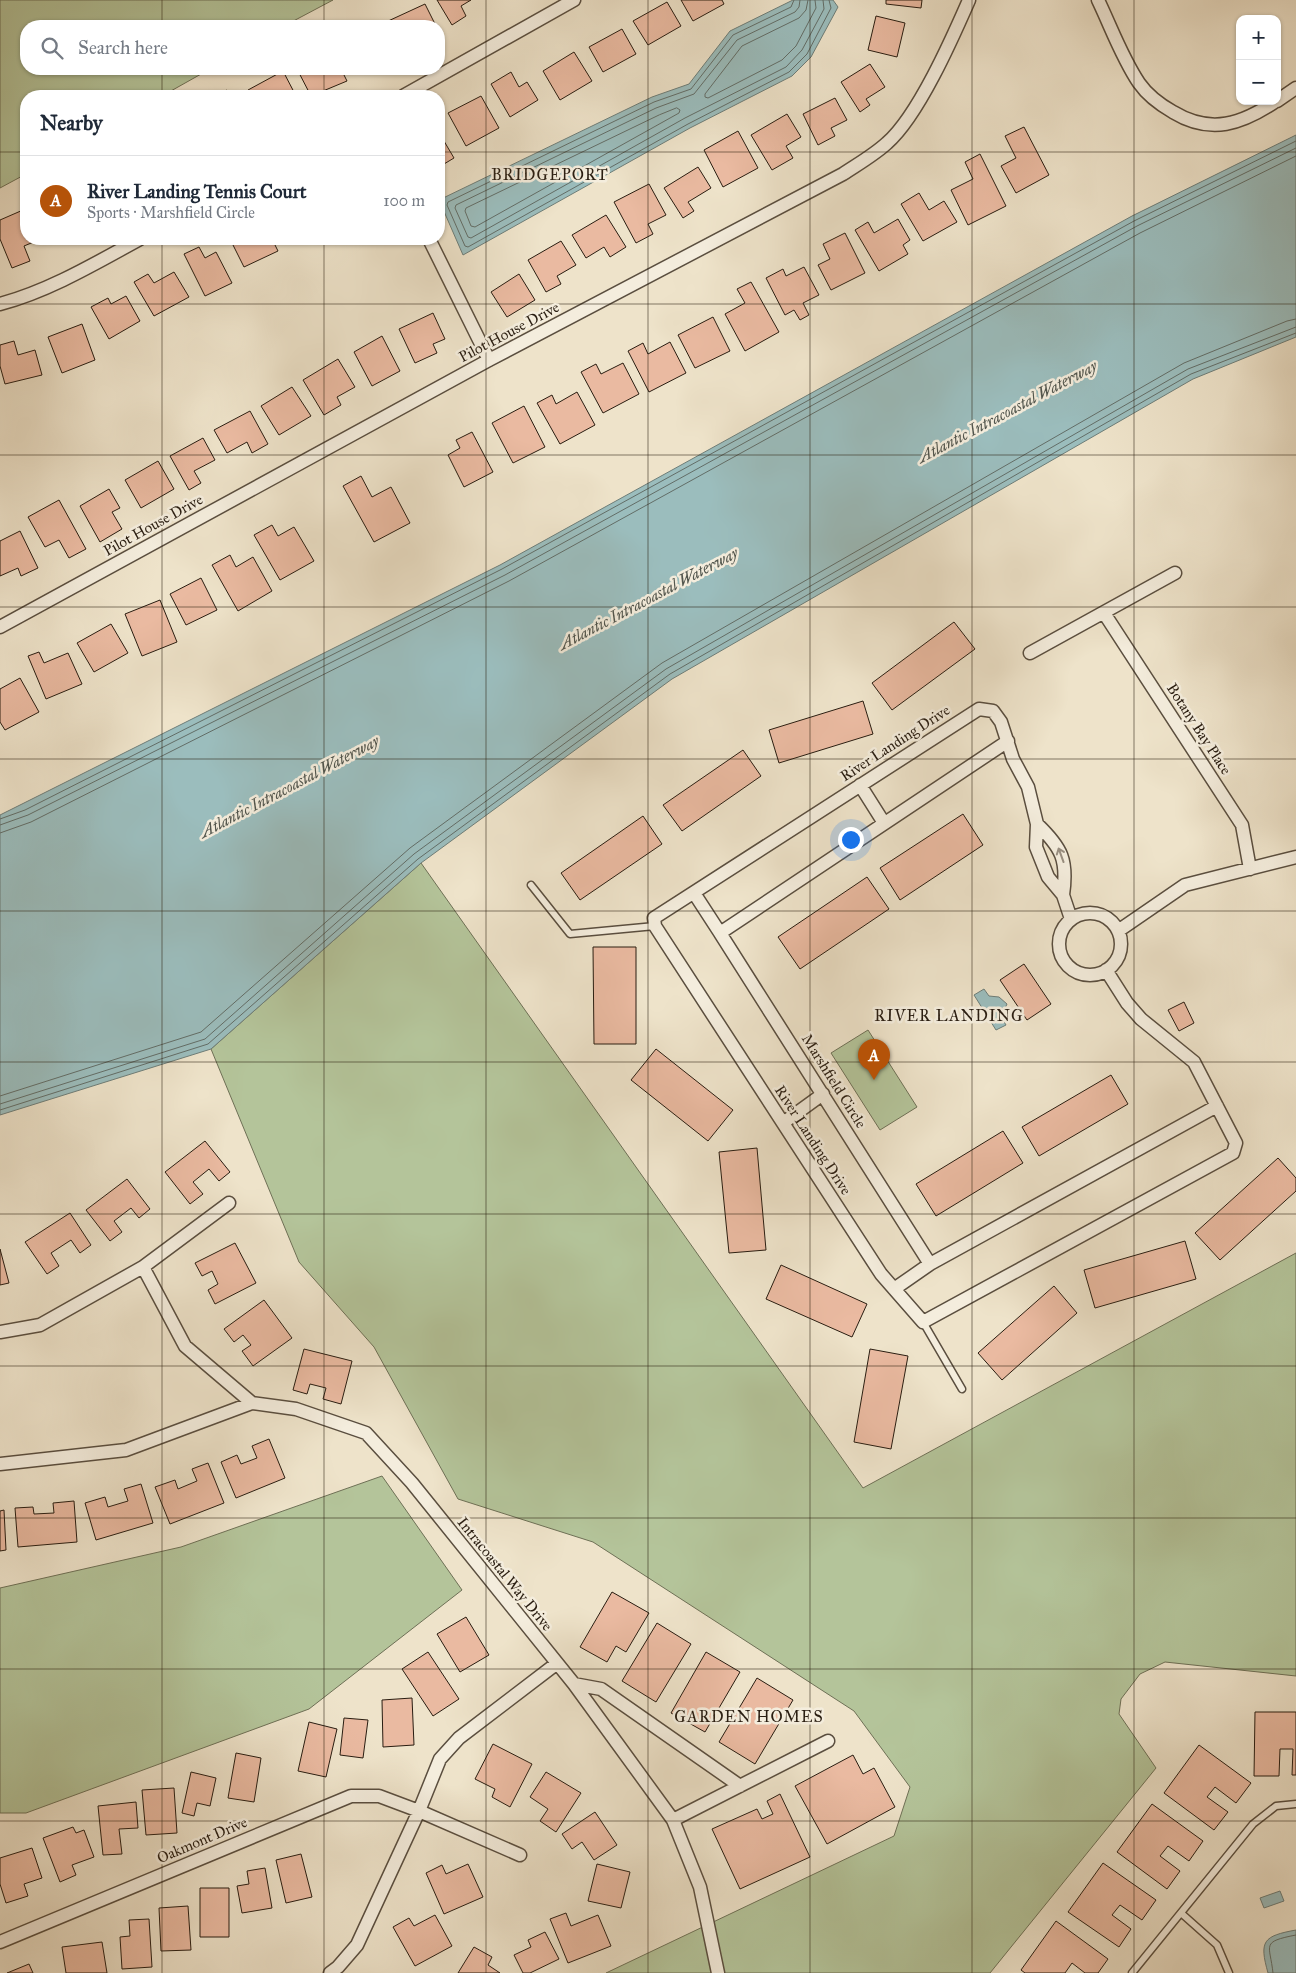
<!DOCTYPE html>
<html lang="en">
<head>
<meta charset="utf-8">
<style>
  :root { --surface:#fff; --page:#f2f2f3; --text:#1f2937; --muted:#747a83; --line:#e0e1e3; --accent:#b45309 }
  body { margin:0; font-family:"IM FELL Great Primer",serif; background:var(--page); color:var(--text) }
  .controls { position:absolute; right:15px; top:15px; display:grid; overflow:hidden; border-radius:10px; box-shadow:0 1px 4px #0004 }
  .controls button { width:45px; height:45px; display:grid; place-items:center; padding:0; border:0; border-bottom:1px solid var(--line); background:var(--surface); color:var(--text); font:25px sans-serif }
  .you { position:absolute; left:850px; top:839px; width:18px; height:18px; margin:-12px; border:4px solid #fff; border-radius:50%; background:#1a73e8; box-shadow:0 0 0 8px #1a73e833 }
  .badge { display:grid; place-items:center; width:32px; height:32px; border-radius:50%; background:var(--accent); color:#fff; font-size:16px; font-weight:700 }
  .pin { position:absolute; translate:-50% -41px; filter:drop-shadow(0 1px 2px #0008) }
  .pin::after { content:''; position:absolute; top:26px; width:18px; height:15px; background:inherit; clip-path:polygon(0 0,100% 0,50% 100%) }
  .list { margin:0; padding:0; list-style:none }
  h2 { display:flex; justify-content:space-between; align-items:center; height:65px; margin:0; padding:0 20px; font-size:21px }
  h2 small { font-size:16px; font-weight:400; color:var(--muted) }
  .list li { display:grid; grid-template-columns:32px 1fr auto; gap:15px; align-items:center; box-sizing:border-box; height:90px; padding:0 20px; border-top:1px solid var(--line) }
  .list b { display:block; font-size:19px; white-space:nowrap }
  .list p { margin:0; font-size:16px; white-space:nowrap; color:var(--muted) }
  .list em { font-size:16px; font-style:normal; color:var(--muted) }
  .icon { flex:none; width:28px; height:28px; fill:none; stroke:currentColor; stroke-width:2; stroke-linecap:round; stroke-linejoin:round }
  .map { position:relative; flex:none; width:1296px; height:1973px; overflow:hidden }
  .search { position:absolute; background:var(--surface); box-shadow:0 1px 4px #0004; left:20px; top:20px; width:425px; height:55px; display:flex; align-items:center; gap:12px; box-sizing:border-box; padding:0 18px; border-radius:20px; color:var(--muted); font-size:19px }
  .panel { position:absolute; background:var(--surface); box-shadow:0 1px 4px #0004; left:20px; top:90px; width:425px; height:155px; border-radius:20px }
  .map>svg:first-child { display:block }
  .green { fill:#b4c49a; stroke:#6e7056 }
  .water { fill:#9bbdbd; stroke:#6d7d78 }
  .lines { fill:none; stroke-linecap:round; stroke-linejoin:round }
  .shore { stroke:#626d67; stroke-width:1 }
  .building { fill:#eabaa1; stroke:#291d11 }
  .lane-casing { stroke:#5a4e3f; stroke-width:9 }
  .street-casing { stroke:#5a4e3f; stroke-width:15 }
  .lane { stroke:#f4eddd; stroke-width:6 }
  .street { stroke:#f4eddd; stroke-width:12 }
  .oneway { stroke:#998f81 }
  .grid { fill:none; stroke:#291d11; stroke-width:1; stroke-opacity:0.55 }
  .labels { text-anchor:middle; stroke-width:5; stroke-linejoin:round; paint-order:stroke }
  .street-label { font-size:15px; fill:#291d11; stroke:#f4eddd }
  .neighbourhood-label { font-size:16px; letter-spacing:1px; fill:#291d11; stroke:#f4eddd }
  .water-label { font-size:16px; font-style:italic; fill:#51554d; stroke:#f4eddd }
</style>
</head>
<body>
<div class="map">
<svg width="1296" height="1973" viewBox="0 0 1296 1973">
  <rect width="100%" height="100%" fill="#eee3ca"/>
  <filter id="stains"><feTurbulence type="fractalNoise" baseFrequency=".004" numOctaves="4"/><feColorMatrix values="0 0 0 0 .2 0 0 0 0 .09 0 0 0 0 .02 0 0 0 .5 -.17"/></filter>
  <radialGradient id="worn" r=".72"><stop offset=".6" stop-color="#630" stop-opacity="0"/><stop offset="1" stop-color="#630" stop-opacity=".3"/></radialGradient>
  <path class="green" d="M 0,0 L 333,0 L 284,26 L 26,26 L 26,69 L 210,69 L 162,96 L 26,96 L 26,174 L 0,188 Z
    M 421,863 L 863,1488 L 1296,1253 L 1296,1676 L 1165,1662 L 1140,1674 L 1121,1699 L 1119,1714 L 1156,1768 L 990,1973 L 606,1973 L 894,1836 L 910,1787 L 854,1711 L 593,1542 L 458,1499 L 374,1347 L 299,1262 L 211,1049 Z
    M 868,1030 L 917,1107 L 880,1130 L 831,1053 Z
    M 382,1476 L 462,1590 L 309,1709 L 26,1813 L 0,1813 L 0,1588 L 181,1547 Z"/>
  <path class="water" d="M 793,0 L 833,0 L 838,7 L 811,57 L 792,76 L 690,128 L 463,255 L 439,200 L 652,97 L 689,84 L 730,31 Z
    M 1296,135 L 1296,337 L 1193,379 L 672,679 L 421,863 L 211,1049 L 0,1115 L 0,815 L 500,565 L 1132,216 Z
    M 984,989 L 989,996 L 999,997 L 1007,1004 L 1001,1017 L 1006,1025 L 996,1030 L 974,995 Z
    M 1280,1891 L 1284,1901 L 1264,1908 L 1260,1898 Z
    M 1296,1930 L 1296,1973 L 1268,1973 C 1259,1941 1263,1936 1296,1930 Z"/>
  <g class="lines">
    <path class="shore" d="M 794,0 L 791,7 L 733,35 L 691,89 L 654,102 L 448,202 L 447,205 L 465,246 L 468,247 L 688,124 L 789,72 L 807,54 L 831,8 L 829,0
      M 800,0 L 799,7 L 795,12 L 737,40 L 694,94 L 656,108 L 456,205 L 455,208 L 468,237 L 471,238 L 685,118 L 786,67 L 802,50 L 824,9 L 823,0
      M 808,0 L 806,10 L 799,18 L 742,46 L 705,94 L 705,97 L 708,98 L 782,60 L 796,46 L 816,8 L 815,0
      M 677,108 L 680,110 L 679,113 L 475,227 L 471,226 L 465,211 L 466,208 L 659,115 Z
      M 0,819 L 25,810 L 502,569 L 1134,221 L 1296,141
      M 0,825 L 28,815 L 505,575 L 1137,226 L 1296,148
      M 0,833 L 31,822 L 509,581 L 1140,233 L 1296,156
      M 0,1096 L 201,1032 L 410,848 L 662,663 L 1184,363 L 1287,321 L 1296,319
      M 0,1104 L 205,1039 L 414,854 L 666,669 L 1188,369 L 1296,327
      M 0,1110 L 208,1044 L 418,859 L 670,674 L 1191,374 L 1296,333
      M 1273,1973 C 1270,1944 1260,1942 1296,1935"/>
  </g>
  <path class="building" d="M 437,0 L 471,0 L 461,6 L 466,16 L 452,25 Z
    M 681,0 L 722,0 L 724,4 L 693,21 Z
    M 886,0 L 922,0 L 921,8 L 886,4 Z
    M 667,2 L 681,26 L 648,45 L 633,21 Z
    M 425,4 L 436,26 L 388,26 L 386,22 Z
    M 876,16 L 905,23 L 897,57 L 868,50 Z
    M 622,29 L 636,54 L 603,72 L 589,47 Z
    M 574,52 L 592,81 L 560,100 L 543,71 Z
    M 870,64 L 885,87 L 866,99 L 870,105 L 860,112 L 841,82 Z
    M 297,69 L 341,69 L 347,81 L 311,96 Z
    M 283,71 L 295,94 L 291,96 L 252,96 L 248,90 Z
    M 511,72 L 519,87 L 527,82 L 538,100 L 510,117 L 491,84 Z
    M 227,90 L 231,96 L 215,96 Z
    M 481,96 L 499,128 L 466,146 L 448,113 Z
    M 835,98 L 847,120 L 831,128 L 835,136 L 818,145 L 803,114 Z
    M 787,114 L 801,137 L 786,146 L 793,158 L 772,170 L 751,135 Z
    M 1024,127 L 1049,175 L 1016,193 L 1001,166 L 1016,158 L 1005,136 Z
    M 738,131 L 758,168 L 723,187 L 704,150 Z
    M 441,136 L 454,158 L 439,167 L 439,138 Z
    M 980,154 L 1006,206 L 968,225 L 951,190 L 973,179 L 965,162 Z
    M 698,167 L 711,188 L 688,202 L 694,211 L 683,218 L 664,188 Z
    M 649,184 L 666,215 L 648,224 L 653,234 L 636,243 L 614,202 Z
    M 919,193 L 929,210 L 944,201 L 957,222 L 923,241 L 901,204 Z
    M 23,210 L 26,218 L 26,239 L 34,239 L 36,241 L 24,246 L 30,261 L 12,268 L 0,239 L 0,220 Z
    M 606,215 L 626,247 L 610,257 L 604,247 L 586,258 L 572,235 Z
    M 898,219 L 910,240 L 903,245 L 908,254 L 879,271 L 855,230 L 868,222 L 874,233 Z
    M 845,233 L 865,273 L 831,290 L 818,265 L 830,259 L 823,244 Z
    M 230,239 L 272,239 L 278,251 L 244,267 Z
    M 561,241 L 576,265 L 557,276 L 561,284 L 546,292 L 528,260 Z
    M 199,247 L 205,258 L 216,252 L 232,283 L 205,296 L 184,254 Z
    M 804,267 L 819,295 L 803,303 L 809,315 L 800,320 L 794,310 L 785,315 L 766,278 L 783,269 L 786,276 Z
    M 174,272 L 189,297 L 154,316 L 134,282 L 148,274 L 154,283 Z
    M 519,274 L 535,300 L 507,317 L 491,292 Z
    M 751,282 L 779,332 L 745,351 L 725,314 L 745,303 L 737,289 Z
    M 126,296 L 140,321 L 109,339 L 91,307 L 108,298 L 111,304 Z
    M 433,313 L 445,339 L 433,344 L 437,353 L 415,363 L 399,329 Z
    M 713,317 L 730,351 L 695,368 L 678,335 Z
    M 82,324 L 95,360 L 62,373 L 48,337 Z
    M 382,336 L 400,371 L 372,386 L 354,352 Z
    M 14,341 L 18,355 L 35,350 L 42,375 L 5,384 L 0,366 L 0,345 Z
    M 670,342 L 686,373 L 649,392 L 628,351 L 643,343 L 648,354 Z
    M 338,359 L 355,387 L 337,397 L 341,405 L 324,415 L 303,380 Z
    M 623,363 L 639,394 L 603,413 L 581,372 L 596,364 L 601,374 Z
    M 292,387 L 311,416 L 279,435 L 261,406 Z
    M 577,392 L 595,425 L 560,444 L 537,403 L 552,395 L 556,404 Z
    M 524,406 L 545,447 L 513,463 L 492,423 Z
    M 250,411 L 268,444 L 252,453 L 247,442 L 227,453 L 214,430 Z
    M 472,432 L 493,472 L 464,487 L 448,455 L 460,448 L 456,440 Z
    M 203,438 L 215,460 L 194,471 L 201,483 L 189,490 L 170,456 Z
    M 158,461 L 174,489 L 141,508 L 125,480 Z
    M 361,476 L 372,497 L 391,487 L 410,523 L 374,542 L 343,486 Z
    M 109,489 L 120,508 L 112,512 L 122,529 L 100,542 L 80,506 Z
    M 59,500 L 86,549 L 69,558 L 59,540 L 45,547 L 28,517 Z
    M 272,525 L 278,536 L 294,527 L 314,561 L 280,580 L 254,535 Z
    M 20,531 L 38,568 L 21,576 L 18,568 L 0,576 L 0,541 Z
    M 230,555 L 236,567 L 253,557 L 272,591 L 238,611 L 212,565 Z
    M 201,578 L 217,610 L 186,625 L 170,594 Z
    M 160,600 L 177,642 L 142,656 L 125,614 Z
    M 954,622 L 975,649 L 892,710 L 872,683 Z
    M 111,624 L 128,653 L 94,672 L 77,643 Z
    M 39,652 L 44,663 L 68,653 L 82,684 L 46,699 L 28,656 Z
    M 20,678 L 39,712 L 5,730 L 0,722 L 0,689 Z
    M 863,701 L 873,734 L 779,763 L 769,730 Z
    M 743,750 L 761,776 L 682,831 L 663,805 Z
    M 963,814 L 983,845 L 900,900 L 880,868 Z
    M 643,816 L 662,844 L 580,900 L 561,873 Z
    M 867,877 L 889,909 L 800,969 L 778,937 Z
    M 593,947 L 636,947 L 636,1044 L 594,1044 Z
    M 1024,964 L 1051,1004 L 1027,1020 L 1000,980 Z
    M 1184,1002 L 1194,1023 L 1179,1031 L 1168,1010 Z
    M 656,1049 L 733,1110 L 708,1141 L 631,1080 Z
    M 1111,1075 L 1128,1104 L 1039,1156 L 1022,1127 Z
    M 1003,1131 L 1023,1163 L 936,1216 L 916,1184 Z
    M 205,1141 L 230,1172 L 219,1181 L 209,1169 L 193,1182 L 203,1194 L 190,1204 L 165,1172 Z
    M 757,1148 L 766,1250 L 729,1253 L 719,1152 Z
    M 1278,1158 L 1296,1178 L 1296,1191 L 1220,1260 L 1195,1233 Z
    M 127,1179 L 150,1209 L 139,1218 L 131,1208 L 114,1221 L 122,1232 L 110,1241 L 86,1210 Z
    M 70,1213 L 91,1245 L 80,1253 L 71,1240 L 51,1253 L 59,1266 L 47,1274 L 25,1242 Z
    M 1185,1241 L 1196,1279 L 1095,1308 L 1084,1270 Z
    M 235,1243 L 256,1283 L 215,1304 L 208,1290 L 218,1284 L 212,1271 L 202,1276 L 195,1263 Z
    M 0,1249 L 9,1283 L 0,1285 Z
    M 781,1265 L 867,1304 L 852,1337 L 766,1299 Z
    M 1054,1286 L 1077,1313 L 1002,1380 L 978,1353 Z
    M 264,1300 L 292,1338 L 253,1366 L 242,1351 L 251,1345 L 243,1335 L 234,1342 L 224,1329 Z
    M 304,1349 L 352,1361 L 341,1404 L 323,1399 L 326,1388 L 310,1384 L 307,1394 L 293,1390 Z
    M 870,1349 L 908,1356 L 891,1449 L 854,1442 Z
    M 269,1439 L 285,1478 L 236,1498 L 221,1462 L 237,1455 L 241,1464 L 257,1458 L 252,1446 Z
    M 208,1463 L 224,1503 L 170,1524 L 155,1487 L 175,1480 L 178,1489 L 197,1481 L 192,1469 Z
    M 141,1484 L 153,1523 L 96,1540 L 85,1503 L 105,1497 L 108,1507 L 128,1501 L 124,1489 Z
    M 74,1501 L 77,1542 L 18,1547 L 15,1508 L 33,1507 L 34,1514 L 54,1513 L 53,1503 Z
    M 4,1510 L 6,1550 L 0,1551 L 0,1511 Z
    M 612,1592 L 649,1613 L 626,1652 L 616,1646 L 607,1662 L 580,1647 Z
    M 466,1617 L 489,1655 L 460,1672 L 437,1634 Z
    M 657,1623 L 691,1644 L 656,1702 L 622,1681 Z
    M 428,1652 L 459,1699 L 433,1716 L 402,1669 Z
    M 706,1652 L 740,1672 L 705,1732 L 671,1713 Z
    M 757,1678 L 793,1700 L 755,1764 L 719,1742 Z
    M 412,1698 L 414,1745 L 383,1747 L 382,1700 Z
    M 1255,1712 L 1296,1712 L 1296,1775 L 1292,1775 L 1293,1749 L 1280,1749 L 1279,1776 L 1254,1776 Z
    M 344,1718 L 368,1720 L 363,1758 L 340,1755 Z
    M 309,1722 L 337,1729 L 326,1777 L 298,1771 Z
    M 493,1744 L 532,1764 L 510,1807 L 492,1797 L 495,1789 L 475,1779 Z
    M 1199,1745 L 1251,1783 L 1236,1803 L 1215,1787 L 1207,1797 L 1228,1812 L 1214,1830 L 1164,1793 Z
    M 236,1753 L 261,1758 L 254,1802 L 228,1798 Z
    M 853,1755 L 863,1774 L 874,1768 L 895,1807 L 827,1844 L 795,1786 Z
    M 191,1772 L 216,1778 L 210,1806 L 197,1803 L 194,1816 L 182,1813 Z
    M 546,1772 L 581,1793 L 556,1832 L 540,1821 L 548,1809 L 530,1797 Z
    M 174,1788 L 177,1833 L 146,1835 L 142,1790 Z
    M 780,1794 L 810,1857 L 740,1889 L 712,1829 L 757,1809 L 762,1819 L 773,1814 L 767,1801 Z
    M 136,1802 L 138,1828 L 119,1829 L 122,1854 L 103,1855 L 98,1806 Z
    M 1152,1804 L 1203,1841 L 1189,1861 L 1168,1846 L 1160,1856 L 1180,1871 L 1167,1889 L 1117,1852 Z
    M 595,1812 L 617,1845 L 594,1860 L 582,1842 L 572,1849 L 562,1834 Z
    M 73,1827 L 76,1833 L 84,1830 L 94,1857 L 72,1865 L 76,1875 L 60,1882 L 43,1838 Z
    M 32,1848 L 42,1878 L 24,1884 L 28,1896 L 6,1903 L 0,1884 L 0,1858 Z
    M 301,1854 L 312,1897 L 286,1903 L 276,1860 Z
    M 1103,1863 L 1156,1900 L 1142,1920 L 1120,1905 L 1112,1915 L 1131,1929 L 1119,1947 L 1068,1912 Z
    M 468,1864 L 483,1897 L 444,1914 L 426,1873 L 442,1865 L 446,1874 Z
    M 597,1864 L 630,1872 L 621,1908 L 588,1901 Z
    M 265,1868 L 272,1908 L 242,1913 L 237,1886 L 249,1884 L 247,1871 Z
    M 200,1888 L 229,1888 L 229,1937 L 200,1937 Z
    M 188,1906 L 191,1950 L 161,1951 L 159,1908 Z
    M 566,1913 L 571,1926 L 598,1915 L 611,1946 L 568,1963 L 550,1919 Z
    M 435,1915 L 452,1946 L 415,1966 L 393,1927 L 409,1918 L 414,1926 Z
    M 149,1919 L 152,1967 L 122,1969 L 120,1937 L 130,1936 L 129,1920 Z
    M 1056,1921 L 1108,1959 L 1098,1973 L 1085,1973 L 1072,1963 L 1065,1973 L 1025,1973 L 1021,1970 Z
    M 545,1932 L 559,1959 L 530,1973 L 523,1973 L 514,1955 L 531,1947 L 528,1940 Z
    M 102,1942 L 107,1973 L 66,1973 L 62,1947 Z
    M 474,1947 L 492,1957 L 488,1965 L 500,1973 L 458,1973 Z
    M 29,1964 L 33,1973 L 7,1973 Z"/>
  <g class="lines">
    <g class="lane-casing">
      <path id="lane" d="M 531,885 L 570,934 L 655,926
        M 923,1322 L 962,1389
        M 1181,1913 L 1217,1945 L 1229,1973
        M 1132,1973 L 1253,1824 L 1276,1806 L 1296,1804"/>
    </g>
    <g class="street-casing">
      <path id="street" d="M 1098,0 C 1111,27 1122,58 1139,83 C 1148,96 1159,104 1173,112 C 1211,135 1242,124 1276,101
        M 403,96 L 574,0
        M 1277,101 L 1296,88
        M 429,239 L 489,360
        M 0,304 C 49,291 96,263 140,239
        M 1104,613 L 1242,825 L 1250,869
        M 0,627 L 489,360 L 843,174 C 858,164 874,155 887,143 C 918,116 952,39 969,0
        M 1030,653 L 1175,573
        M 1008,741 L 720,933 L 930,1264 L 1217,1106
        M 860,785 L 884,823
        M 1037,824 C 1062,848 1068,860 1063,895
        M 694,893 L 720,933
        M1059 944a31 31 0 1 1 62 0a31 31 0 1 1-62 0Z
        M 1071,919 L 1063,895 L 1048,877 L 1036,847 L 1037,824 L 1028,787 L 1013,759 L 1001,722 L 993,711 L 979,709 L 654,918 L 655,926 L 881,1274 L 923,1322 L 1233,1153 L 1236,1143 L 1194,1062 L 1141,1019 L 1127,1003 L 1106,970
        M 1118,931 L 1185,885 L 1296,857
        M 783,1123 L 823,1094
        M 143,1267 L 229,1203
        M 894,1289 L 930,1264
        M 0,1332 L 40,1325 L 143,1267 L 185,1346 L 252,1403
        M 0,1464 L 126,1450 L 252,1403 L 296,1409 L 366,1433 L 412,1483 L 574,1684 L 673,1820 L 700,1887 L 718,1973
        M 574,1684 L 601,1689 L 740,1786
        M 673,1820 L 828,1741
        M 0,1942 L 351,1796 L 379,1796 L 419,1811 L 440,1759 L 459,1738 L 556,1664
        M 330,1973 L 338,1967 L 357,1945 L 419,1811 L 520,1855"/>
    </g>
    <use href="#lane" class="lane"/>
    <use href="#street" class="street"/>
  </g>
  <defs><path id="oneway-shaft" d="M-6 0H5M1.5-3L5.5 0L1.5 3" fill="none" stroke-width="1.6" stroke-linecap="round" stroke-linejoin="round" transform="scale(1.25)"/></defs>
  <use class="oneway" href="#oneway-shaft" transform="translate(1061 855) rotate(-110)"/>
  <path class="grid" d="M 162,0 L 162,26M 324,0 L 324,26M 486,0 L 486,1973M 648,0 L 648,1973M 810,0 L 810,1973M 972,0 L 972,1973M 1134,0 L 1134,1973M 162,69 L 162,96M 324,69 L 324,96M 0,152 L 26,152M 439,152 L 1296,152M 162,239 L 162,1973M 324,239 L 324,1973M 0,304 L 1296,304M 0,455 L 1296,455M 0,607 L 1296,607M 0,759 L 1296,759M 0,911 L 1296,911M 0,1062 L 1296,1062M 0,1214 L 1296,1214M 0,1366 L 1296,1366M 0,1518 L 1296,1518M 0,1669 L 1296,1669M 0,1821 L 1296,1821"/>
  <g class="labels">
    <g class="street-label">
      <text transform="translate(509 332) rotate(-28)" y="5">Pilot House Drive</text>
      <text transform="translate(153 525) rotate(-29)" y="5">Pilot House Drive</text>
      <text transform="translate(1199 729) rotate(57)" y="5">Botany Bay Place</text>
      <text transform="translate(895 743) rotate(-33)" y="5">River Landing Drive</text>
      <text transform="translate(834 1081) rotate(58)" y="5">Marshfield Circle</text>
      <text transform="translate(813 1140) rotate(57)" y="5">River Landing Drive</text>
      <text transform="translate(505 1574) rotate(51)" y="5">Intracoastal Way Drive</text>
      <text transform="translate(202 1840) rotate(-23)" y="5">Oakmont Drive</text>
    </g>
    <g class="neighbourhood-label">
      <text x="550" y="180">BRIDGEPORT</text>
      <text x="949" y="1021">RIVER LANDING</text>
      <text x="749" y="1722">GARDEN HOMES</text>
    </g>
    <g class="water-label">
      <text transform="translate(1007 411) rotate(-28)" y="6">Atlantic Intracoastal Waterway</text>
      <text transform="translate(648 598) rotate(-28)" y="6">Atlantic Intracoastal Waterway</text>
      <text transform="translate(289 786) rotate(-28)" y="6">Atlantic Intracoastal Waterway</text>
    </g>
  </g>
  <rect width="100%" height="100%" filter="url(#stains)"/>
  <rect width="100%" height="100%" fill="url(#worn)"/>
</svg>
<div class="controls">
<button>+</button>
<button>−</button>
</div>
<div class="you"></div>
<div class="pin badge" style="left:874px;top:1080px">A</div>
<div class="search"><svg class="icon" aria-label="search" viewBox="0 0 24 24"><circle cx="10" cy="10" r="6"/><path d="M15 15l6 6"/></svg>Search here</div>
<section class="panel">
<h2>Nearby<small></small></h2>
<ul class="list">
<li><span class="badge">A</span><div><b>River Landing Tennis Court</b><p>Sports · Marshfield Circle</p></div><em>100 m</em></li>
</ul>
</section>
</div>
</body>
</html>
